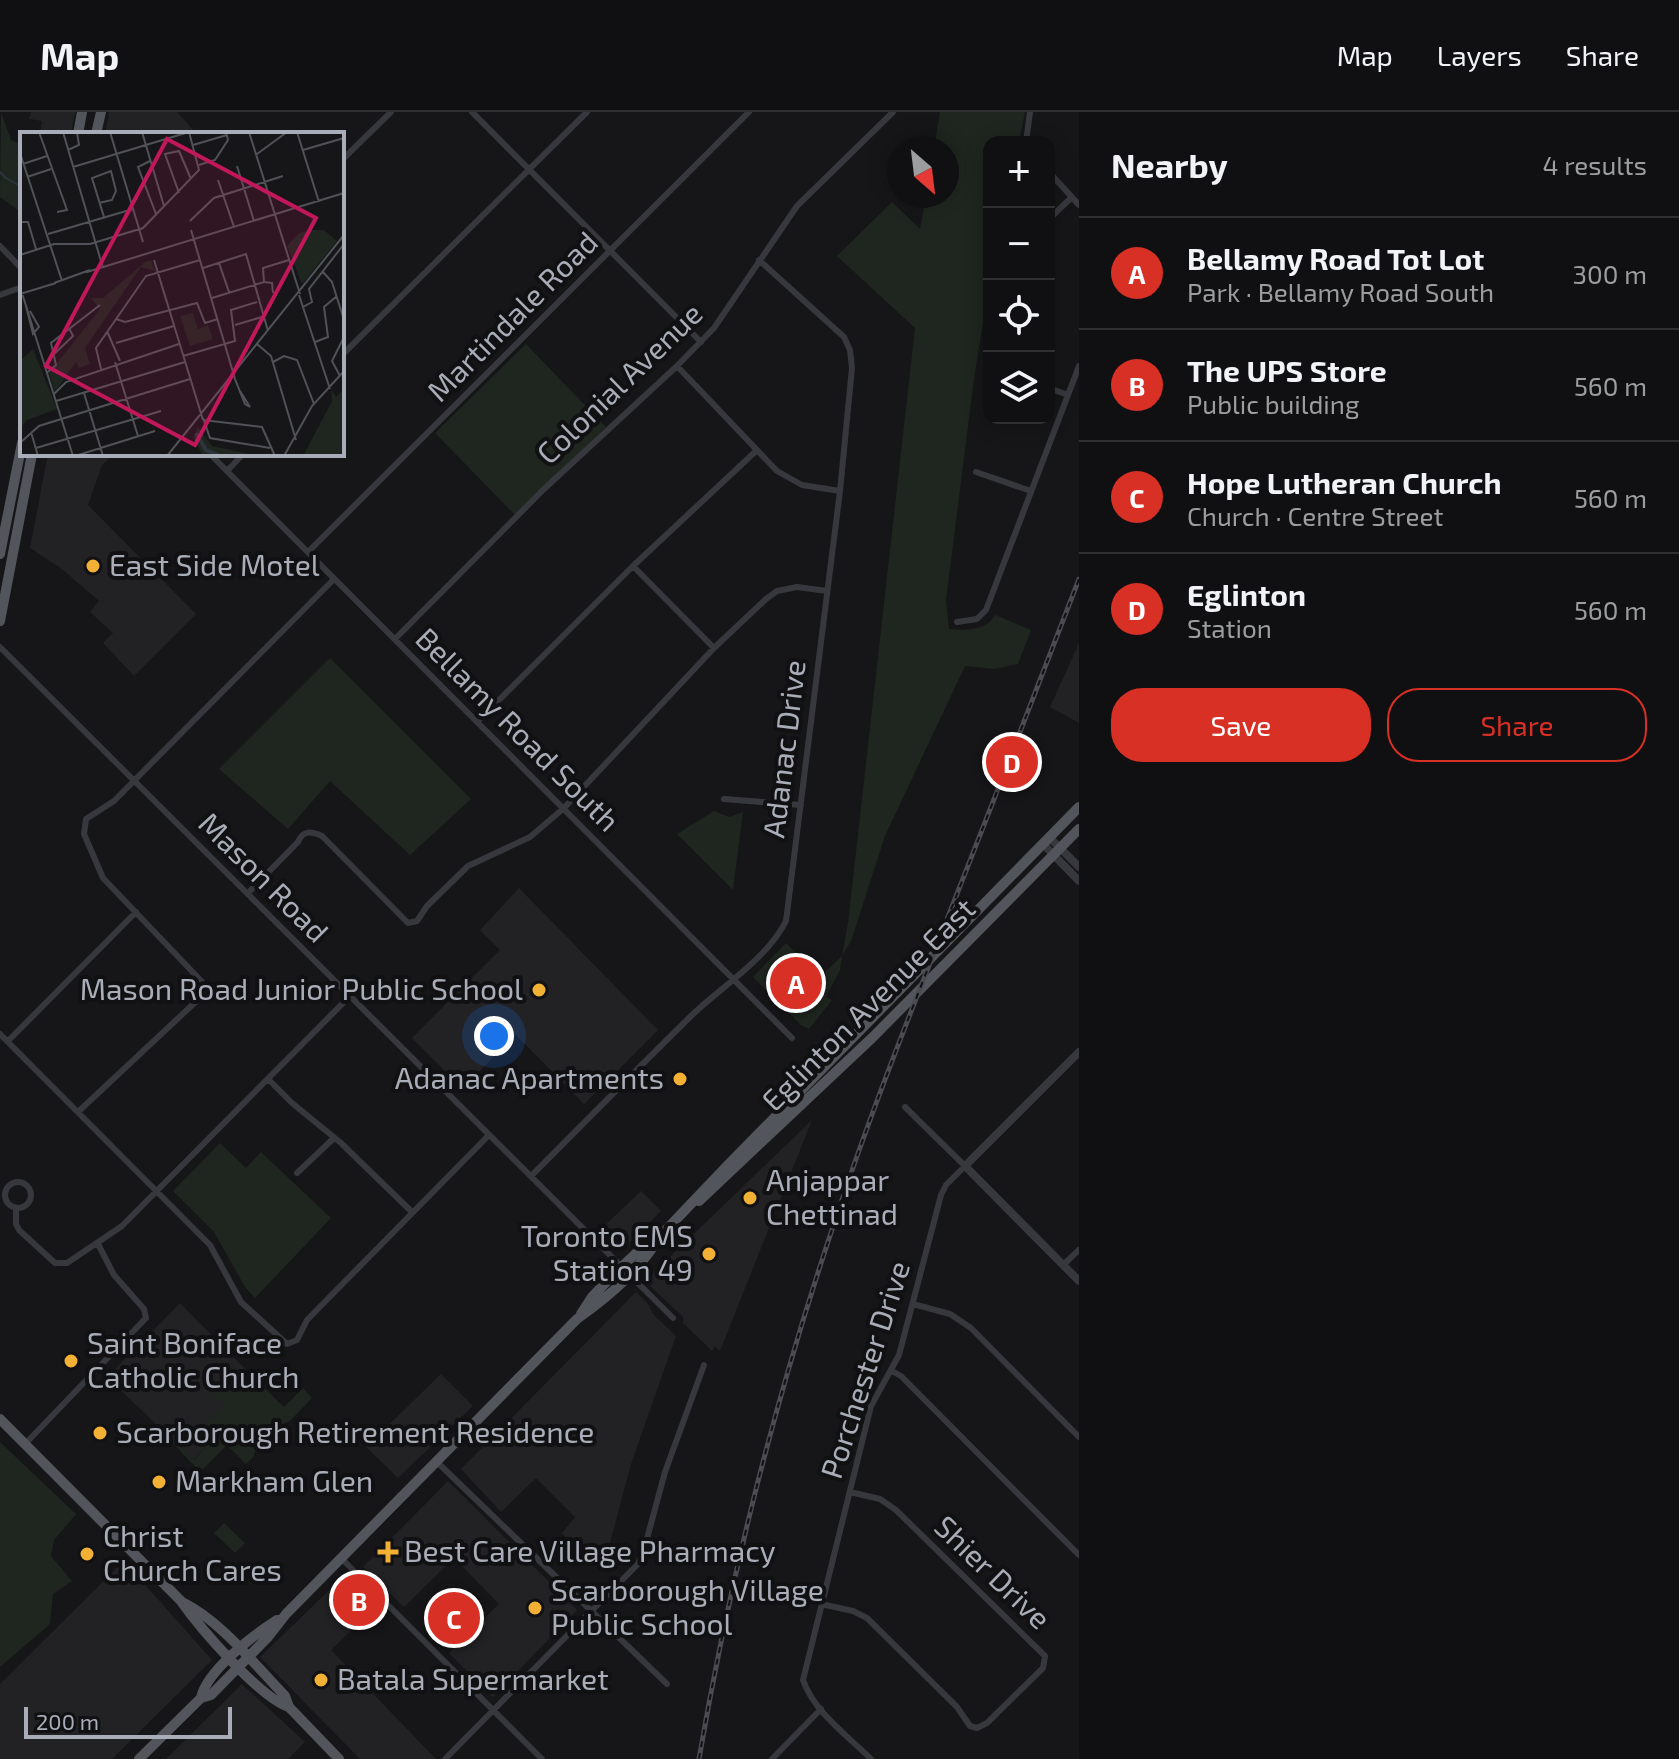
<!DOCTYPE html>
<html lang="en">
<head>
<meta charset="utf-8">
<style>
  :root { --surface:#101012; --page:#19191b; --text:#f1f3f6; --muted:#9c9d9f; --line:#303032; --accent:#d93025 }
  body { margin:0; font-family:"Exo 2",sans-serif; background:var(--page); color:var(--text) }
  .controls { position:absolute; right:24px; top:24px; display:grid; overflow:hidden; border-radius:16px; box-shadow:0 4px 20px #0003 }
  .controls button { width:72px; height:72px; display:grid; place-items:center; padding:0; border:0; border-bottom:2px solid var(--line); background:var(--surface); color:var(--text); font:40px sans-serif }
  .compass { position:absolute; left:887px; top:24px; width:72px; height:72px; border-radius:50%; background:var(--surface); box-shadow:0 4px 20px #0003; rotate:152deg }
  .scale { position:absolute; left:24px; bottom:20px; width:208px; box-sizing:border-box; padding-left:8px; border:4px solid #a8adb8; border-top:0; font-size:22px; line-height:28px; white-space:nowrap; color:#a8adb8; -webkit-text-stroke:6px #111113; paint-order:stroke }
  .you { position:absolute; left:494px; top:924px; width:28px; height:28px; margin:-20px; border:6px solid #fff; border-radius:50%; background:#1a73e8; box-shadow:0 0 0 12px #1a73e833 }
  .badge { display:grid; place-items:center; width:52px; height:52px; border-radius:50%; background:var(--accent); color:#fff; font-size:26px; font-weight:700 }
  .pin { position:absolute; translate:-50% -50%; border:4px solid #fff; box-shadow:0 2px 8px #0006 }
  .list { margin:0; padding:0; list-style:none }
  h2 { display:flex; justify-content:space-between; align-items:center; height:104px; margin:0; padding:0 32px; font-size:34px }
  h2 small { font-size:26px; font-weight:400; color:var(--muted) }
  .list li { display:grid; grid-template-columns:52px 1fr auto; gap:24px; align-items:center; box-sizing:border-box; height:112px; padding:0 32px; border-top:2px solid var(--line) }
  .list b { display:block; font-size:30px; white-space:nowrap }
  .list p { margin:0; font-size:26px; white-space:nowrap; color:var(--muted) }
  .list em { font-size:26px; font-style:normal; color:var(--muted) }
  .actions { display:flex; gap:16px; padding:24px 32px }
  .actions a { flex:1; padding:18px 0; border:2px solid var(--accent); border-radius:32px; text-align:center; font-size:28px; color:var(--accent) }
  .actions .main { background:var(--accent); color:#fff }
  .icon { flex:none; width:44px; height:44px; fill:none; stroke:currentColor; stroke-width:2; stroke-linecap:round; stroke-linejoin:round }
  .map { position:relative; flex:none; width:1079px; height:1647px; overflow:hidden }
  header { display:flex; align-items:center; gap:48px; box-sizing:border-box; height:112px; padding:0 40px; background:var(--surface); border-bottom:2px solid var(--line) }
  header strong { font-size:38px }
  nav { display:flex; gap:44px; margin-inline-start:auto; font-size:28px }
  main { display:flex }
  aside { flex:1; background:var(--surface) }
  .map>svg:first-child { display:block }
  .built { fill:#222225 }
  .green { fill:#1e261f }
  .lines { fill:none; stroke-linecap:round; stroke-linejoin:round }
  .stream { stroke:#2c353c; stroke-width:2 }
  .minor { stroke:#37383d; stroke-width:6 }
  .tertiary { stroke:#37383d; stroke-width:8 }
  .primary { stroke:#53555c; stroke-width:10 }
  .rail-casing { stroke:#4a4c52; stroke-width:5 }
  .rail { stroke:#111113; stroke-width:2; stroke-dasharray:6; stroke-linecap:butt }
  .poi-dot { fill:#f2b134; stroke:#111113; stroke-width:3 }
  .labels { text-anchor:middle; stroke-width:8; stroke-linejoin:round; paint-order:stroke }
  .street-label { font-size:30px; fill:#a8adb8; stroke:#111113 }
  .poi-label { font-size:30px; fill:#a8adb8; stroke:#111113; text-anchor:start }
  .inset-river { fill:none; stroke:#2c353c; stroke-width:4 }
  .inset-road { fill:none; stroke:#505258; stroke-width:2 }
  .view { fill:#c2185b; fill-opacity:0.15; stroke:#c2185b; stroke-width:4 }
  .inset-edge { fill:none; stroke:#a8adb8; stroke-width:4 }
</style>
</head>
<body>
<header>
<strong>Map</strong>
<nav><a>Map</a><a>Layers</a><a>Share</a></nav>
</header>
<main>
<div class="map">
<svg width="1079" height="1647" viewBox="0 0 1079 1647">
  <rect width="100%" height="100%" fill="#161618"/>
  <path class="built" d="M 31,0 L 75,0 L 71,22 L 40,22 L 42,9 L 29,7 Z
    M 109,0 L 177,0 L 197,22 L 105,22 Z
    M 48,342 L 114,342 L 102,353 L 88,393 L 196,502 L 134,564 L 103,531 L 113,521 L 90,500 L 99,489 L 62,457 L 30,436 Z
    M 1079,531 L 1079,611 L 1050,595 Z
    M 519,776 L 658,918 L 584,992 L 516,923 L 462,976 L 412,926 L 500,838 L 480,818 Z
    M 812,1008 L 720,1239 L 715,1234 L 712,1239 L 683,1211 L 683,1205 L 648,1172 L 650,1170 L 647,1167 Z
    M 641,1079 L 661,1099 L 622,1138 L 600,1118 Z
    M 636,1180 L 648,1192 L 653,1202 L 676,1224 L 631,1352 L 610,1431 L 591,1450 L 562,1421 L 575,1405 L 536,1366 L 501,1400 L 461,1357 Z
    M 180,1191 L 265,1277 L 193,1348 L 107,1265 Z
    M 441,1262 L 473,1294 L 398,1366 L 366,1335 Z
    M 448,1369 L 577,1498 L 493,1585 L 449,1541 L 499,1492 L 454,1446 L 404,1495 L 363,1455 Z
    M 124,1449 L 212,1548 L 112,1647 L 0,1647 L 0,1572 Z
    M 347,1461 L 378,1493 L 331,1538 L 436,1647 L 360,1647 L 260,1545 Z
    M 242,1572 L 305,1630 L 288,1647 L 166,1647 Z"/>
  <path class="green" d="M 1,0 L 11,28 L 22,33 L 22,101 L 0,85 Z
    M 940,0 L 1025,0 L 1019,30 L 989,30 L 989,173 L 974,267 L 946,488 L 949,517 C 967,518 985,520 995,503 L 1031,518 L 1018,552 L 994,557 L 965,554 L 885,724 L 851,829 L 842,844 L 840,858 L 826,885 L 832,888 L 809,917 L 801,913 L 753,865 L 786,831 L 820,865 L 842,844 L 848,811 L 915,216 L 837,144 L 892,90 L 920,117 L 926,84 L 947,84 L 947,36 L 934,36 Z
    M 526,232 L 606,315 L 515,403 L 435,321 Z
    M 330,546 L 471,687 L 410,743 L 330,669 L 288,717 L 219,657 Z
    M 714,699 L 729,705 L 743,700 L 733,778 L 677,722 Z
    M 220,1031 L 246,1056 L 261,1040 L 331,1106 L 255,1186 L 245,1175 L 214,1120 L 173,1079 Z
    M 241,1253 L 284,1295 L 303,1276 L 312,1286 L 290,1309 L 280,1313 L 256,1336 L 254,1344 L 246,1352 L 227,1333 L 200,1360 L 153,1310 L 194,1348 L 206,1335 L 194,1323 L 225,1294 L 209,1277 L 233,1255 L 236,1258 Z
    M 0,1330 L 76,1402 L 54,1428 L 51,1444 L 72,1469 L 53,1482 L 50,1512 L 0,1555 Z
    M 224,1411 L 245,1431 L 235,1441 L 214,1421 Z"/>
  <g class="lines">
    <path class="stream" d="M 0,60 L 6,66 L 22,75"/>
    <path class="minor" d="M 472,0 L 701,230
      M 1026,30 L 1030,0
      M 342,48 L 391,0
      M 1049,60 L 1079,93
      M 1049,107 L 1072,85
      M 0,134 L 22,157
      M 0,183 L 22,175
      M 342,243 L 587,0
      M 677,254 L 777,359 L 802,373 L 840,379
      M 1049,276 L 1068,283
      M 210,342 L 792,926
      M 227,359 L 243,342
      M 976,360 L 1031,379
      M 308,440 L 749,0
      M 633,454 L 714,536
      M 957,510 L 977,507 L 986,498 L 1079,254
      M 395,527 L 543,378 L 677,254 L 714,216 L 797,94 L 893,0
      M 0,535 L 673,1206
      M 478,609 L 633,454 L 756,339
      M 724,687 L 801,693
      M 248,781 L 298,730 C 303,718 311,719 322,724 L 408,811 L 417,809 L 427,794 L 468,754 L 530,725 L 564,696 L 714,536 L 766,487 L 777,479 L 797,475 L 827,479
      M 0,922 L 210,1133 L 241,1190 L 287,1232 L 297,1228 L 307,1208 L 489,1023
      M 8,929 L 136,800
      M 268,967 L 292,991 L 341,1031 L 412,1100
      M 78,1000 L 204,882 L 206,874 L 103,766 L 84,722 L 86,707 L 114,689 L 334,467
      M 297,1061 L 334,1026
      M 531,1064 C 584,1011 637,957 691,904 C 721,875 767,847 786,809 L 840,379 L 852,256 L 850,238 L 844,225 L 759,148
      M5 1083a13 13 0 1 1 26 0a13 13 0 1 1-26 0Z
      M 16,1098 L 16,1112 L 19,1118 L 55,1151 L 67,1151 L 122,1114 L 350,884
      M 1063,1153 L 1079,1138
      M 913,1192 L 950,1202 L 971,1216 L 1079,1325
      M 892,1259 L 901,1264 L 1079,1443
      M 26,1331 L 146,1206 L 144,1197 L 114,1163 L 98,1132
      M 437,1350 L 667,1572
      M 342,1447 L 542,1647
      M 821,1492 L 853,1499 L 867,1506 L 957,1595 L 970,1614 L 977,1616 L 987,1611 L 1043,1556 L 1045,1544 L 896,1398 L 880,1387 L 850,1380
      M 445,1647 L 638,1452 L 645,1434 L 665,1360 L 704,1253
      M 772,1647 L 821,1597
      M 871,1647 C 848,1624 814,1600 803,1568 L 871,1294 L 899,1243 L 941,1083 L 946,1073 L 965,1054 L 905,995"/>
    <path class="tertiary" d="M 1049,725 L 1079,755
      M 1043,732 L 1079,769
      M 1079,940 L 965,1054 L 1079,1169"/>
    <path class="primary" d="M 78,22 L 82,0
      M 96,22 L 101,0
      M 0,442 L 22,331
      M 0,509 L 32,342
      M 699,1089 L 873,925 L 1079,717
      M 581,1202 L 592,1185 L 611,1165 L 645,1133 L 666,1118 L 727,1054 L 1079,695
      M 0,1307 L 181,1489 C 200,1516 260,1586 289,1595
      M 182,1490 C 220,1508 255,1553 285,1584 L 289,1595 L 339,1647
      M 201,1586 C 206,1559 255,1522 277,1508
      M 139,1647 L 201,1586 L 211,1583 L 268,1525 L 286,1502 L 577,1207 C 611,1183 641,1157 662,1121"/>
    <g class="rail-casing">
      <path id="rail" d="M 699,1647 C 731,1460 778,1276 839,1097 C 871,1000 909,905 946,810 C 991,696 1035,581 1079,467"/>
    </g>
    <use href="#rail" class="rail"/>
  </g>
  <g class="poi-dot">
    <circle cx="93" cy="454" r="8"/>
    <circle cx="539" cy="878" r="8"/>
    <circle cx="680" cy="967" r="8"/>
    <circle cx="750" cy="1086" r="8"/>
    <circle cx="709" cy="1142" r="8"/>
    <circle cx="71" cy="1249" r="8"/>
    <circle cx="100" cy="1321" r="8"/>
    <circle cx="159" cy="1370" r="8"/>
    <path d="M384 1428h8v8h8v8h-8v8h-8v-8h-8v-8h8z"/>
    <circle cx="87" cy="1442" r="8"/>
    <circle cx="535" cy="1496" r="8"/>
    <circle cx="321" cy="1568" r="8"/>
  </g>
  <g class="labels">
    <g class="street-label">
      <text transform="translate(513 205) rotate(-45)" y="10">Martindale Road</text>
      <text transform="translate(620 272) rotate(-44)" y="10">Colonial Avenue</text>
      <text transform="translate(517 618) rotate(45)" y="10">Bellamy Road South</text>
      <text transform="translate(785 637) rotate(-83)" y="10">Adanac Drive</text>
      <text transform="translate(263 766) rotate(45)" y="10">Mason Road</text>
      <text transform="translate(869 893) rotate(-45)" y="10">Eglinton Avenue East</text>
      <text transform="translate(866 1258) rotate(-72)" y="10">Porchester Drive</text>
      <text transform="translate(992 1461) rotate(44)" y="10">Shier Drive</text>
    </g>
    <g class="poi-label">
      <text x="109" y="464">East Side Motel</text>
      <text x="523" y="888" text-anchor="end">Mason Road Junior Public School</text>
      <text x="664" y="977" text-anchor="end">Adanac Apartments</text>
      <text x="766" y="1079">Anjappar<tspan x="766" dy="34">Chettinad</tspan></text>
      <text x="693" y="1135" text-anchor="end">Toronto EMS<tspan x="693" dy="34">Station 49</tspan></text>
      <text x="87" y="1242">Saint Boniface<tspan x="87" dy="34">Catholic Church</tspan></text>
      <text x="116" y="1331">Scarborough Retirement Residence</text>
      <text x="175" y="1380">Markham Glen</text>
      <text x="103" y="1435">Christ<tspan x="103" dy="34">Church Cares</tspan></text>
      <text x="404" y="1450">Best Care Village Pharmacy</text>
      <text x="551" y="1489">Scarborough Village<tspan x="551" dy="34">Public School</tspan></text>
      <text x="337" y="1578">Batala Supermarket</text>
    </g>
  </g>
  <g transform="translate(20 20)">
    <rect width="324" height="324" fill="#161618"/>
    <path d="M 292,98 L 304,98 L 317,109 L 282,152 L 267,114 L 279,101 ZM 131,128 L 135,139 L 121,135 L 65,216 L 70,232 L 59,236 L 56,230 L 35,260 L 29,241 L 80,177 L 71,166 L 83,166 L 125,130 ZM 173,181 L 178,197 L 188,193 L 193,207 L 170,214 L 160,184 ZM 13,217 L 37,277 L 7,288 L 0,296 L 0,229 ZM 311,257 L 316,265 L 324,257 L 324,324 L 283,324 L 312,269 ZM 178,295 L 192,314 L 238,324 L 183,324 L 173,305 Z" fill="#1e261f"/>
    <path class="inset-river" d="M 176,301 L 186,318 L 200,324"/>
    <path class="inset-road" d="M 19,0 L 47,78 L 37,80M 43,0 L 83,136M 90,0 L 123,110M 122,0 L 144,74M 229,0 L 280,162M 277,0 L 299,70M 173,13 L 207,3M 48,18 L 59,13 L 57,0M 283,18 L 324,6M 0,21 L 42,149M 237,22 L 267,0M 130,29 L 118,35 L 136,82M 3,32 L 27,24M 179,33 L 195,28 L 208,8 L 206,0M 217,34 L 234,89M 53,35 L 169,0M 7,45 L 31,37M 198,48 L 214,95M 159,61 L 145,22 L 159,19 L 171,47M 79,71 L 92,68 L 96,59 L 91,39 L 72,46 L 84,85M 170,89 L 194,66 L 263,44M 0,90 L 8,90 L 16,117M 171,98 L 215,247 L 225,272 L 230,275 L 220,259M 28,102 L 113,77M 0,123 L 34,112 L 70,112 L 123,96 L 179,38 L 169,0M 134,128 L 183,288M 199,131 L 209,160M 183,136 L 226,122 L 248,199M 67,140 L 324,61M 303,140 L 312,150 L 324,188M 244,150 L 243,136 L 269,128M 34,151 L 70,138M 2,161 L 53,324M 0,162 L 36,151M 279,163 L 310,257M 192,166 L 244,150 L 252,151 L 253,161M 6,174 L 13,202 L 19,195 L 10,179M 283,175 L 292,170 L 289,157 L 324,112M 96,187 L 105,190 L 177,171 L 185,191 L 198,187M 215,193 L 242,185M 87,199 L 100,229M 295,210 L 308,205 L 304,175 L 317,164M 96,211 L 154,194M 237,212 L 251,224 L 276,308M 33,223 L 53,204 L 49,196M 163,224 L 215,209 L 211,178 L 237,170M 95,230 L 118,304M 253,230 L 264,224 L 277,228 L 294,272M 81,237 L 76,216 L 126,144 L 180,128M 28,240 L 36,233 L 31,211 L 80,173M 320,244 L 312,229 L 324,205M 64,261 L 83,324M 34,262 L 46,250 L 159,212M 36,269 L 165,230M 183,286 L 190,306 L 250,316M 183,288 L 242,295 L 255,324M 11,300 L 18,324M 0,311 L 19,294 L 170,247M 16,316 L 141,279M 55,324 L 135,299M 147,324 L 324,103M 264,324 L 292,274 L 324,239"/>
    <path class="view" d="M 147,7 L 296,86 L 175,313 L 26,234 Z"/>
    <rect width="324" height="324" class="inset-edge"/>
  </g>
</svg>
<div class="controls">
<button>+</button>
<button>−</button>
<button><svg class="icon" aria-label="locate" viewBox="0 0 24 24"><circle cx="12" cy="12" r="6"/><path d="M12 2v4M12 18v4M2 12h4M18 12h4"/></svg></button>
<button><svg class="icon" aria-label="layers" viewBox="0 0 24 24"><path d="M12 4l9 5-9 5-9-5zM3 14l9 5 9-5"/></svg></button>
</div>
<svg class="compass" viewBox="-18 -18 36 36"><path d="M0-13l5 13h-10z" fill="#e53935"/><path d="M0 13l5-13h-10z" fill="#9c9d9f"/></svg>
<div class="scale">200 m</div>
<div class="you"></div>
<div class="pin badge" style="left:796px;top:871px">A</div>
<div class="pin badge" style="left:359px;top:1488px">B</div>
<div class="pin badge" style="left:454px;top:1506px">C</div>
<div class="pin badge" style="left:1012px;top:650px">D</div>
</div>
<aside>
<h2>Nearby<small>4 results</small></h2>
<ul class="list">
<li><span class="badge">A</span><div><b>Bellamy Road Tot Lot</b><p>Park · Bellamy Road South</p></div><em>300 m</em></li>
<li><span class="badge">B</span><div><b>The UPS Store</b><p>Public building</p></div><em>560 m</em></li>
<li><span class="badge">C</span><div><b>Hope Lutheran Church</b><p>Church · Centre Street</p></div><em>560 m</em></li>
<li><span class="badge">D</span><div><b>Eglinton</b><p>Station</p></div><em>560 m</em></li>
</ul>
<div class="actions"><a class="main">Save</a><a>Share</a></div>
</aside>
</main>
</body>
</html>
